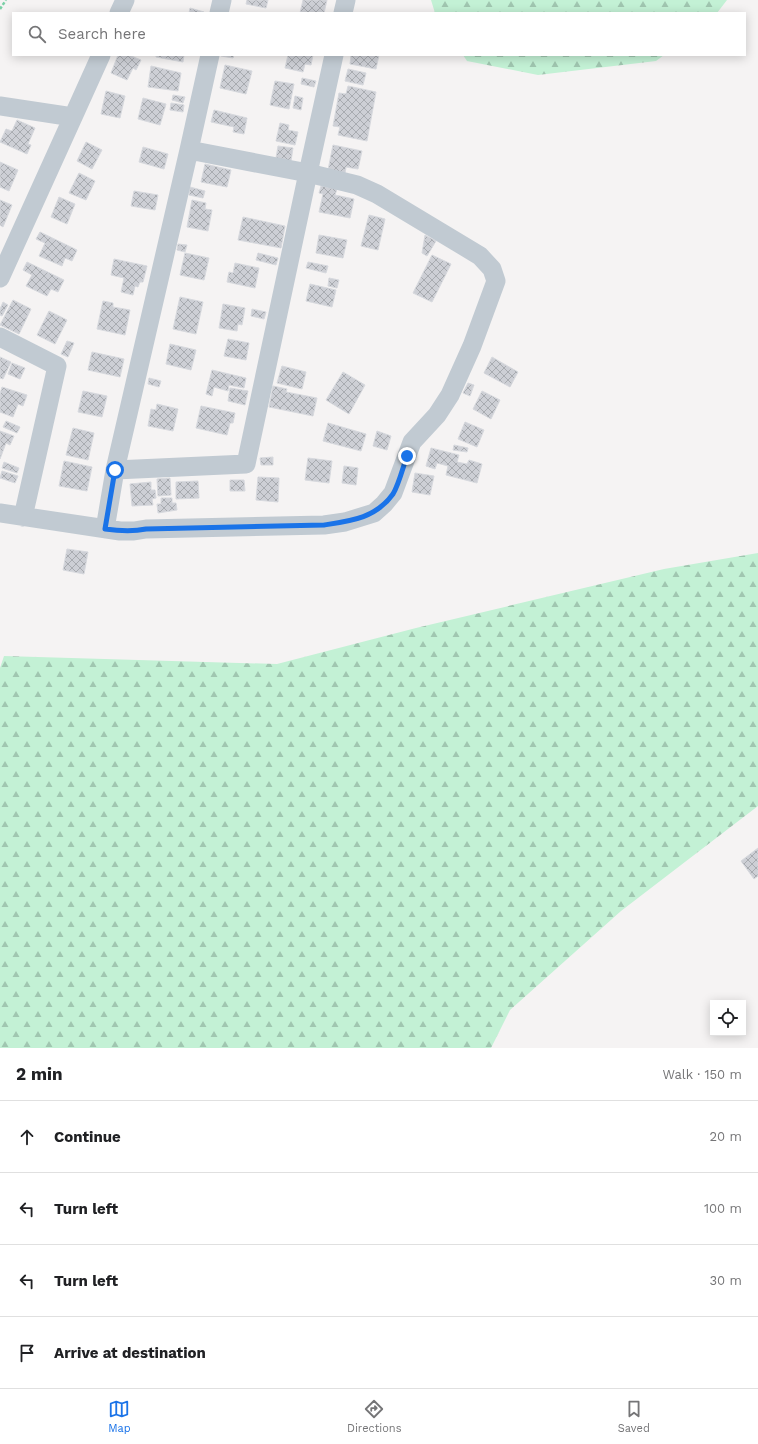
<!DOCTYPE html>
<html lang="en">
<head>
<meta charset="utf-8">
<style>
  :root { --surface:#fff; --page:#f2f2f2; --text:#202124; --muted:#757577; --line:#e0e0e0; --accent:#1a73e8 }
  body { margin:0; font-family:"Work Sans",sans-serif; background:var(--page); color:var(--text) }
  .controls { position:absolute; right:12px; bottom:12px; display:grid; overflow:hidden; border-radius:0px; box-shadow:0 2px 10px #0003 }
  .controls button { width:36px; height:36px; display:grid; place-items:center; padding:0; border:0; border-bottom:1px solid var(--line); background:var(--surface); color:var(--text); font:20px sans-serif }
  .stop { position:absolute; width:12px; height:12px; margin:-9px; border:3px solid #1a73e8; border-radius:50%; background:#fff }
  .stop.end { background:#1a73e8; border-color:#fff; box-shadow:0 1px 4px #0008 }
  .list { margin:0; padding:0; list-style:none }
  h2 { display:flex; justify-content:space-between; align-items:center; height:52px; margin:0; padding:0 16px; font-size:17px }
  h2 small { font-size:13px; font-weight:400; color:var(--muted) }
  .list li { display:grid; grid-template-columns:26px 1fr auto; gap:12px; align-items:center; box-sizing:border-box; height:72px; padding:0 16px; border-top:1px solid var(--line) }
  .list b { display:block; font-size:15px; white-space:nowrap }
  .list em { font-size:13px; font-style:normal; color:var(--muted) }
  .icon { flex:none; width:22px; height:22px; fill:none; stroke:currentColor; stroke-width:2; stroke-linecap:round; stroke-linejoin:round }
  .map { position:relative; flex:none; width:758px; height:1048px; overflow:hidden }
  .search { position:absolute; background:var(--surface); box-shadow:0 2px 10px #0003; left:12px; right:12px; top:12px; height:44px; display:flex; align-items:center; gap:10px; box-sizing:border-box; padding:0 14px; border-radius:0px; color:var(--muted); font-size:15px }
  .sheet { height:340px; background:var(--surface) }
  nav { display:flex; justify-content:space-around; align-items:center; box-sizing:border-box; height:56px; border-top:1px solid var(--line); background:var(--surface); font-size:11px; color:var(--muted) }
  nav a { display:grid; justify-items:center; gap:2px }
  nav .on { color:var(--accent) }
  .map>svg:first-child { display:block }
  .forest { fill:url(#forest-firs) }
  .building { fill:url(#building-cross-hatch); stroke:#d7d9de }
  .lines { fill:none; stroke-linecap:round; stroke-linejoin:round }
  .path { stroke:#7ad0a6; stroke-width:2.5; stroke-dasharray:3 2; stroke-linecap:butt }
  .street { stroke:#c1cad2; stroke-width:19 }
  .route { stroke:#1a73e8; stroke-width:5 }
</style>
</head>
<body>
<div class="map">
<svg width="758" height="1048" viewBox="0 0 758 1048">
  <defs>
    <pattern id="forest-firs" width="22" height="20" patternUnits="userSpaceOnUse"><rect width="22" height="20" fill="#c3f1d5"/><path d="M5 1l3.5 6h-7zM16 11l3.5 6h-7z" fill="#a0c6b0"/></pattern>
    <pattern id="building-cross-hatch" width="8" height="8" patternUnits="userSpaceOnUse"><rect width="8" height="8" fill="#cdcfd5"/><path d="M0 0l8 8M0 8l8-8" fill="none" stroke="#a8abb0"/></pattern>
  </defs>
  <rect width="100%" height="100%" fill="#f5f3f3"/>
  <path class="forest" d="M 431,0 L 727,0 L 717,13 L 435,13 Z
    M 463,55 L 664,55 L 656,61 L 538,75 L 467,61 Z
    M 758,553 L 758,806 L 621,911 L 510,1010 L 491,1048 L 0,1048 L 0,668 L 4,656 L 277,664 L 416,628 L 664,569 Z"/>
  <path class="building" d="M 247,0 L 268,0 L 266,8 L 246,4 Z
    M 303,0 L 327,0 L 324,13 L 300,13 Z
    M 190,8 L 204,12 L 204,13 L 189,13 Z
    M 118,55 L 129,55 L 141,60 L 136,70 L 133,68 L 127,80 L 111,73 Z
    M 156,55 L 184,55 L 183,62 L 156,57 Z
    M 221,55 L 234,55 L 233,58 L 221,56 Z
    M 288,55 L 313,55 L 311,65 L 305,64 L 303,72 L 285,68 Z
    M 349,55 L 379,55 L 376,69 L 350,64 L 351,56 Z
    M 225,65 L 252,71 L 246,94 L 220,88 Z
    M 151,66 L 181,73 L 178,91 L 148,87 Z
    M 348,69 L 366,73 L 363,85 L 345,81 Z
    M 302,78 L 316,81 L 314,87 L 301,84 Z
    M 275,81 L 294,84 L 289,109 L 270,105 Z
    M 348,86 L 376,92 L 367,141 L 338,135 L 340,127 L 333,126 L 339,93 L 346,94 Z
    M 106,91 L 125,96 L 120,118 L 101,114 Z
    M 173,95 L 185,97 L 183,103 L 172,100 Z
    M 295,96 L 303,98 L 301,110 L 293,108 Z
    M 143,98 L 166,104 L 160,125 L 138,119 Z
    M 171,103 L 184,105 L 183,112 L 170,110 Z
    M 214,110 L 247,118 L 244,134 L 233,132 L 234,127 L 211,122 Z
    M 17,120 L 35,128 L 28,144 L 31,145 L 27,154 L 0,142 L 6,129 L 12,131 Z
    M 280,123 L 289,125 L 288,130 L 298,132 L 295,145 L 276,141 Z
    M 86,142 L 102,150 L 92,169 L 77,161 Z
    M 333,145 L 362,151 L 358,169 L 346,167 L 345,174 L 328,170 Z
    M 278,146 L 293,148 L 291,161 L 276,158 Z
    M 143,147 L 168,154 L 164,169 L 139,162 Z
    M 0,162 L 18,170 L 9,191 L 0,187 Z
    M 205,164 L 231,170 L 227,187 L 201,182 Z
    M 79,173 L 95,181 L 86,200 L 69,193 Z
    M 321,186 L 337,189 L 335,195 L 354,199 L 350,218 L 319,212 L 323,194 L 319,193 Z
    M 190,187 L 205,191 L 203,198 L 189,195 Z
    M 134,191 L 158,195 L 155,210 L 131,206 Z
    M 59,197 L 75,204 L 67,224 L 51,217 Z
    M 0,200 L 12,205 L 3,227 L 0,225 Z
    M 192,200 L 206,203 L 205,209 L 212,210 L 208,231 L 187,227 Z
    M 369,215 L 385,219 L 378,250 L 361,246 Z
    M 243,217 L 285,226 L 281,248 L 238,240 Z
    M 40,232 L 77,250 L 72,261 L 65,258 L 62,266 L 39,256 L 45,243 L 36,239 Z
    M 319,235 L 347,240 L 343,258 L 316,253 Z
    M 425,235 L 436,241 L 427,256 L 422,253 Z
    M 178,244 L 187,245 L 185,252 L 177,250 Z
    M 185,253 L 209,258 L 204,280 L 180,275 Z
    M 258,253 L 278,258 L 276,265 L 256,260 Z
    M 432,255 L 451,264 L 432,302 L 413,293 Z
    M 114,259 L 147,266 L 143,282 L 140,282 L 138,287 L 135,286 L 133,295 L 121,292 L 124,278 L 111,275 Z
    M 27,262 L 64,280 L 58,292 L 51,289 L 47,296 L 26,286 L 32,275 L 23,270 Z
    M 308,262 L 328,266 L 326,273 L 306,268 Z
    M 235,263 L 259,268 L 255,288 L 227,282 L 229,272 L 233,273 Z
    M 329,278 L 339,280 L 337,288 L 328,286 Z
    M 310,284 L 336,290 L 332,307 L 306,301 Z
    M 180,297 L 203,302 L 196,334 L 173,329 Z
    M 13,300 L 31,309 L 19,334 L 0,325 Z
    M 103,301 L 113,303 L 113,307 L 130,310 L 125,335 L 97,329 Z
    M 3,302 L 8,305 L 2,316 L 0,315 L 0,309 Z
    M 223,304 L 245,308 L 242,325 L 238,324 L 237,331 L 219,328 Z
    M 252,309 L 266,312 L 264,319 L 251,316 Z
    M 49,311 L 67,320 L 55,344 L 37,335 Z
    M 228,339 L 249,343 L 246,360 L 224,356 Z
    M 67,341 L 74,343 L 68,357 L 61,354 Z
    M 170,344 L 196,350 L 191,370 L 166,364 Z
    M 92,352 L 124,359 L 120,377 L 88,370 Z
    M 0,357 L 11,362 L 3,379 L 0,378 Z
    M 492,357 L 518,372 L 510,387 L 484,373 Z
    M 12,363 L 25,368 L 20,379 L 8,374 Z
    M 282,366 L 306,372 L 302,389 L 277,383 Z
    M 212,370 L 246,378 L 244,388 L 229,385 L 228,391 L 214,387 L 212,396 L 206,394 Z
    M 343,372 L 365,385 L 349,414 L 326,400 Z
    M 149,378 L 161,381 L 159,387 L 148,384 Z
    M 468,383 L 474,385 L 470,396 L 463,393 Z
    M 273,386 L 287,389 L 286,392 L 317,398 L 313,416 L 269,407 Z
    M 2,387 L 27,395 L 23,406 L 18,404 L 13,417 L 0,412 L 0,394 Z
    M 230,388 L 248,391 L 245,405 L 228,401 Z
    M 83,391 L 107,396 L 102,417 L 78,412 Z
    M 482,391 L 500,400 L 491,419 L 473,409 Z
    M 157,404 L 178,409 L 173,431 L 148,426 L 151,409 L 156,410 Z
    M 201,406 L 235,413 L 233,423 L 230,423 L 227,435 L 196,428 Z
    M 6,421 L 20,427 L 17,433 L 3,427 Z
    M 465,422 L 484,430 L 477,447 L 458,439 Z
    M 328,423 L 366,434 L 361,451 L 323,441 Z
    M 73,428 L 94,433 L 88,460 L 66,455 Z
    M 0,431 L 14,436 L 10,445 L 6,443 L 0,459 Z
    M 377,431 L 391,436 L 387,450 L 373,446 Z
    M 454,445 L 468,448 L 467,452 L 453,450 Z
    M 431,448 L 459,455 L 457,462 L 467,464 L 469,460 L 482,464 L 477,483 L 446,475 L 448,466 L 437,463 L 435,469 L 426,466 Z
    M 273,457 L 273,465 L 261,465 L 260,458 Z
    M 308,458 L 332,461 L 329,483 L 305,480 Z
    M 64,461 L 92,467 L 87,491 L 59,486 Z
    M 4,462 L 19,468 L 17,473 L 2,468 Z
    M 344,466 L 358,468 L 356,485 L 342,483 Z
    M 2,471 L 18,476 L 15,483 L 0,478 Z
    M 415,473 L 434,476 L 430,495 L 412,492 Z
    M 258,477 L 279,478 L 278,502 L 256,500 Z
    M 170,478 L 171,495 L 158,496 L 157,479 Z
    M 230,480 L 244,480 L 245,491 L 230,491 Z
    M 198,481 L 199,498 L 176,499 L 176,482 Z
    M 151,482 L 151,490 L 155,490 L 156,498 L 152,499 L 153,505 L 132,506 L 130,484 Z
    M 161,498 L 172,498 L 172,503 L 176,503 L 177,510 L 158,513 L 157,504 L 161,504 Z
    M 67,549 L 88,552 L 84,574 L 63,570 Z
    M 758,848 L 758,876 L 754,879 L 741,861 Z"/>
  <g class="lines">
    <path class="path" d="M 0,9 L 6,0"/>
    <path class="street" d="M 119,13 L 125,0
      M 219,13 L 222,0
      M 343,13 L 346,0
      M 0,106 L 73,117 L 101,55
      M 0,278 L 73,117
      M 0,337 L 57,366 L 23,517
      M 115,470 L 246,464 L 308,173 L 189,150
      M 0,513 L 120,531 L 134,531 L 146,529 L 324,525 L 345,522 L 374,513 L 384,504 L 393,493 L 412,442 L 437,415 L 450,395 L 472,346 L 496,281 L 492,269 L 480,256 L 377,194 L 357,185 L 308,173 L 334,55
      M 105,529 L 115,470 L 189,150 L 210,55"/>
  </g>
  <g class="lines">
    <path class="route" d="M 115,470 L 105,529 C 119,531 132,532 146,529 L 324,525 C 351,521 376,518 393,494 C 399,484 403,467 407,456"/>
  </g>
</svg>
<div class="controls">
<button><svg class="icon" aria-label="locate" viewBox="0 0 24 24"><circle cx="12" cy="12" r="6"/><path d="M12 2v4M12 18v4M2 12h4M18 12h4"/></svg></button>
</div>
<div class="stop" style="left:115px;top:470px"></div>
<div class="stop end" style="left:407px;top:456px"></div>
<div class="search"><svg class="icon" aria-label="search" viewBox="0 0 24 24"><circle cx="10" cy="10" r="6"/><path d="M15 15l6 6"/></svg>Search here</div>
</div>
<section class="sheet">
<h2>2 min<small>Walk · 150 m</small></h2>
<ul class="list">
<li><svg class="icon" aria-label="ahead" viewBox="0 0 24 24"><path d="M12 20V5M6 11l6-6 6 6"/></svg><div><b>Continue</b></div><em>20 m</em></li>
<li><svg class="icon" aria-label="left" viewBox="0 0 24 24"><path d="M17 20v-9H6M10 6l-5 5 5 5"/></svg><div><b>Turn left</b></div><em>100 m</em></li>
<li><svg class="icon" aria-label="left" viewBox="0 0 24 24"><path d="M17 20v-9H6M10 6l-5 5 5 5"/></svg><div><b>Turn left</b></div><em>30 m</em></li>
<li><svg class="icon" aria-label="arrive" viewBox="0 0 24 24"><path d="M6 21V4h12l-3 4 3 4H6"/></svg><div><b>Arrive at destination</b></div></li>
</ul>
</section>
<nav>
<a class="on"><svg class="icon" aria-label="map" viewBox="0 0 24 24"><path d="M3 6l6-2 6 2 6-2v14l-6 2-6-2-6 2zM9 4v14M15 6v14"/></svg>Map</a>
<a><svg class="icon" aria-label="directions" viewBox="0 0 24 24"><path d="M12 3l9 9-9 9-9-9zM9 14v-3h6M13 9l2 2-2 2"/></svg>Directions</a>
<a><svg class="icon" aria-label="saved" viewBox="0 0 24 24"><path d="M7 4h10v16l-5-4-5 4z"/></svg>Saved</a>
</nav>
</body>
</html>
